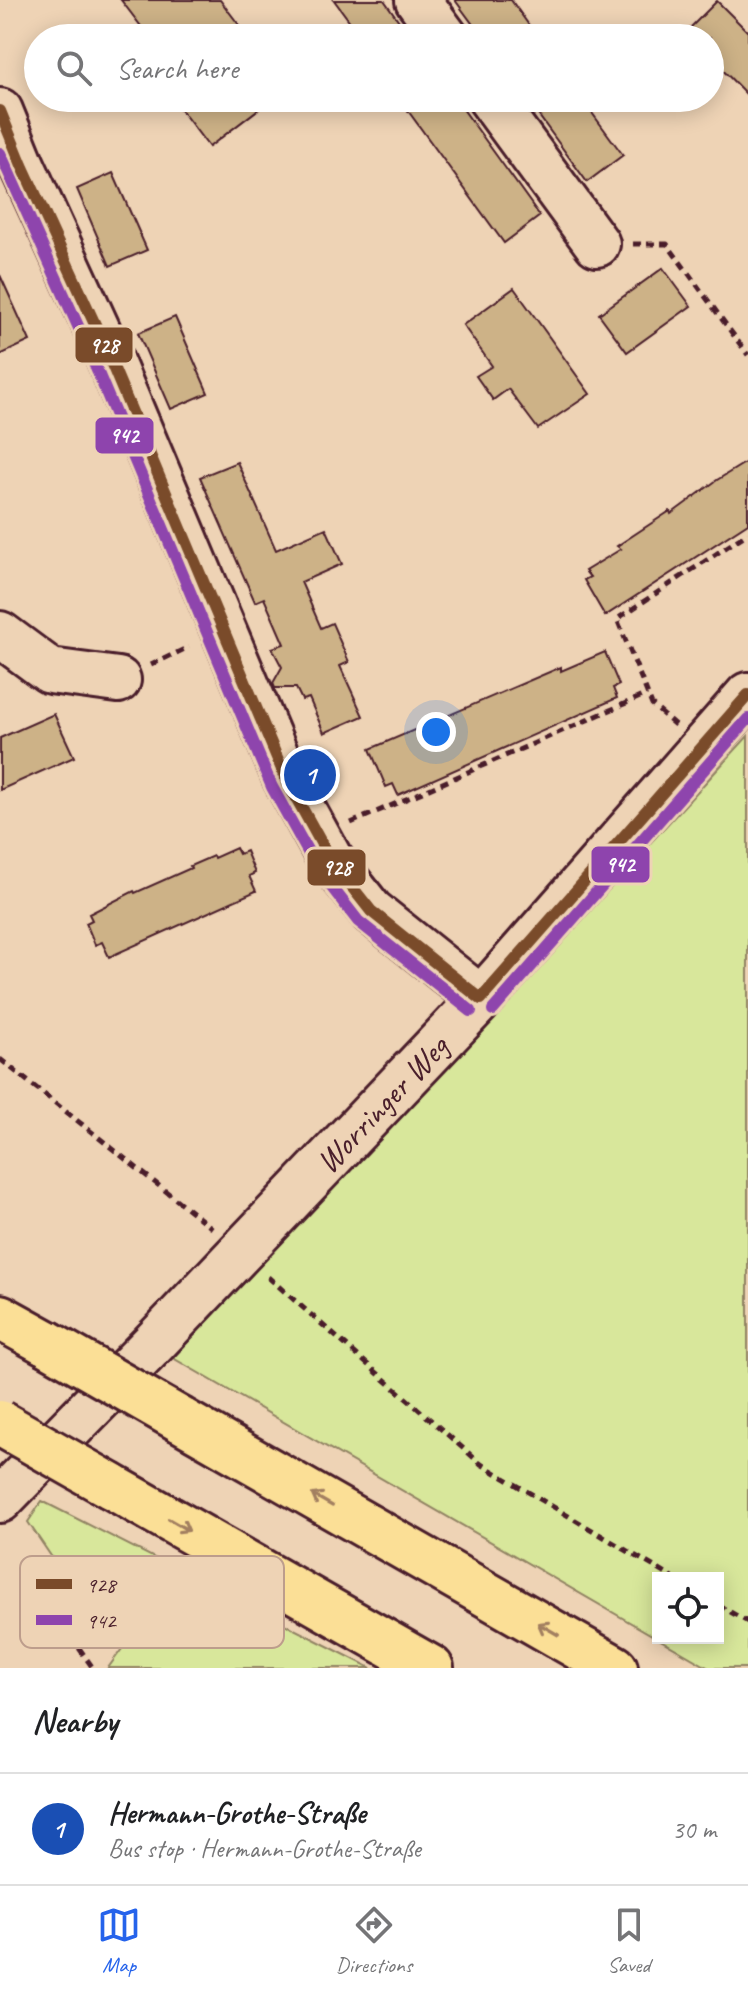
<!DOCTYPE html>
<html lang="en">
<head>
<meta charset="utf-8">
<style>
  :root { --surface:#fff; --page:#f6f6f6; --text:#202124; --muted:#757577; --line:#e0e0e0; --accent:#2563eb }
  body { margin:0; font-family:Caveat,sans-serif; background:var(--page); color:var(--text) }
  .controls { position:absolute; right:24px; bottom:24px; display:grid; overflow:hidden; border-radius:0px; box-shadow:0 4px 20px #0003 }
  .controls button { width:72px; height:72px; display:grid; place-items:center; padding:0; border:0; border-bottom:2px solid var(--line); background:var(--surface); color:var(--text); font:40px sans-serif }
  .you { position:absolute; left:436px; top:732px; width:28px; height:28px; margin:-20px; border:6px solid #fff; border-radius:50%; background:#1a73e8; box-shadow:0 0 0 12px #1a73e833 }
  .badge { display:grid; place-items:center; width:52px; height:52px; border-radius:50%; background:var(--accent); color:#fff; font-size:26px; font-weight:700 }
  .pin { position:absolute; translate:-50% -50%; border:4px solid #fff; box-shadow:0 2px 8px #0006 }
  .list { margin:0; padding:0; list-style:none }
  h2 { display:flex; justify-content:space-between; align-items:center; height:104px; margin:0; padding:0 32px; font-size:34px }
  h2 small { font-size:26px; font-weight:400; color:var(--muted) }
  .list li { display:grid; grid-template-columns:52px 1fr auto; gap:24px; align-items:center; box-sizing:border-box; height:112px; padding:0 32px; border-top:2px solid var(--line) }
  .list b { display:block; font-size:30px; white-space:nowrap }
  .list p { margin:0; font-size:26px; white-space:nowrap; color:var(--muted) }
  .list em { font-size:26px; font-style:normal; color:var(--muted) }
  .icon { flex:none; width:44px; height:44px; fill:none; stroke:currentColor; stroke-width:2; stroke-linecap:round; stroke-linejoin:round }
  .map { position:relative; flex:none; width:748px; height:1668px; overflow:hidden }
  .search { position:absolute; background:var(--surface); box-shadow:0 4px 20px #0003; left:24px; right:24px; top:24px; height:88px; display:flex; align-items:center; gap:20px; box-sizing:border-box; padding:0 28px; border-radius:44px; color:var(--muted); font-size:30px }
  .sheet { height:216px; background:var(--surface) }
  nav { display:flex; justify-content:space-around; align-items:center; box-sizing:border-box; height:112px; border-top:2px solid var(--line); background:var(--surface); font-size:22px; color:var(--muted) }
  nav a { display:grid; justify-items:center; gap:4px }
  nav .on { color:var(--accent) }
  .map>svg:first-child { display:block }
  .green { fill:#d8e79b; stroke:#918363; stroke-width:2; fill-rule:evenodd }
  .building { fill:#cdb287; stroke:#4a1f2b; stroke-width:2 }
  .lines { fill:none; stroke-linecap:round; stroke-linejoin:round }
  .minor-casing { stroke:#4a1f2b; stroke-width:50 }
  .highway-casing { stroke:#4a1f2b; stroke-width:50 }
  .path { stroke:#4a1f2b; stroke-width:5; stroke-dasharray:8 6; stroke-linecap:butt }
  .minor { stroke:#eed3b5; stroke-width:44 }
  .highway { stroke:#fbdf96; stroke-width:44 }
  .highway-bridge-casing { stroke:#4a1f2b; stroke-width:50; stroke-linecap:butt }
  .highway-bridge { stroke:#fbdf96; stroke-width:44 }
  .bus-1-casing { stroke:#eed3b5; stroke-width:18 }
  .bus-2-casing { stroke:#eed3b5; stroke-width:18 }
  .bus-1 { stroke:#7a4b2a; stroke-width:12 }
  .bus-2 { stroke:#8e44ad; stroke-width:12 }
  .oneway { stroke:#a27f60 }
  .labels { text-anchor:middle; stroke-width:8; stroke-linejoin:round; paint-order:stroke }
  .street-label { font-size:34px; fill:#4a1f2b; stroke:#eed3b5 }
  .key { fill:#eed3b5; stroke:#bd9d8c; stroke-width:2 }
  .key-label { font-size:22px; fill:#4a1f2b }
  .line-badge { stroke:#eed3b5; stroke-width:3 }
  .badge-label { font-size:22px; text-anchor:middle; font-weight:bold; fill:#fff }
</style>
</head>
<body>
<div class="map">
<svg width="748" height="1668" viewBox="0 0 748 1668">
  <rect width="100%" height="100%" fill="#eed3b5"/>
  <filter id="ink" filterUnits="userSpaceOnUse"><feTurbulence type="fractalNoise" baseFrequency=".0125" numOctaves="2"/><feDisplacementMap in="SourceGraphic" scale="16" xChannelSelector="R" yChannelSelector="G"/><feConvolveMatrix kernelMatrix="1 2 1 2 8 2 1 2 1" color-interpolation-filters="sRGB"/></filter>
  <g filter="url(#ink)">
    <path class="green" d="M 748,736 L 748,1668 L 709,1668 L 173,1358 L 496,1012 ZM 658,1578 L 718,1578 L 718,1638 L 658,1638 Z
      M 42,1501 L 371,1668 L 108,1668 L 149,1612 L 53,1559 L 28,1522 Z"/>
    <path class="building" d="M 121,0 L 220,0 L 249,38 L 150,38 Z
      M 334,0 L 384,0 L 411,38 L 362,38 Z
      M 455,0 L 511,0 L 538,38 L 483,38 Z
      M 717,1 L 748,32 L 748,96 L 710,57 L 710,38 L 680,38 Z
      M 172,98 L 273,98 L 209,147 Z
      M 419,98 L 455,98 L 540,216 L 504,243 L 406,108 Z
      M 526,98 L 581,98 L 623,155 L 587,182 Z
      M 113,173 L 147,250 L 110,266 L 77,189 Z
      M 663,268 L 691,306 L 627,352 L 599,314 Z
      M 0,275 L 30,341 L 0,355 Z
      M 514,288 L 590,394 L 538,429 L 508,389 L 493,400 L 476,376 L 492,366 L 463,325 Z
      M 175,317 L 208,393 L 171,409 L 138,333 Z
      M 748,461 L 748,523 L 605,616 L 584,580 L 590,577 L 585,571 L 621,549 L 617,546 L 670,511 L 671,514 L 717,480 Z
      M 237,462 L 276,550 L 326,528 L 342,564 L 301,582 L 321,628 L 332,623 L 349,662 L 340,666 L 363,716 L 324,733 L 309,698 L 302,700 L 296,688 L 275,688 L 273,683 L 282,667 L 272,648 L 284,644 L 264,598 L 255,602 L 200,477 Z
      M 605,652 L 619,685 L 613,688 L 617,698 L 398,795 L 393,784 L 386,787 L 370,749 L 561,667 L 561,671 Z
      M 54,714 L 74,757 L 0,790 L 0,738 Z
      M 236,848 L 239,854 L 246,851 L 255,873 L 249,876 L 256,891 L 109,957 L 102,942 L 95,945 L 86,923 L 92,920 L 89,914 L 134,891 L 135,893 L 191,868 L 190,866 L 213,856 L 214,858 Z"/>
    <g class="lines">
      <g class="minor-casing">
        <g id="minor">
          <path d="M 418,0 L 446,38"/>
          <path d="M 490,98 L 597,244"/>
          <path d="M 0,111 L 22,165 L 98,331 L 286,779 L 330,859 L 371,911 L 481,999"/>
          <path d="M 0,634 L 50,671 L 118,680"/>
          <path id="s1" d="M 0,1500 L 153,1344 L 481,999 L 748,695"/>
        </g>
      </g>
      <g class="highway-casing">
        <path id="highway" d="M 0,1317 L 47,1343
          M 181,1420 L 615,1668
          M 111,1486 L 431,1668"/>
      </g>
      <path class="path" d="M 633,244 L 667,244 L 748,355
        M 151,665 L 189,647
        M 675,725 L 652,705 L 617,619 L 748,533
        M 351,823 L 647,694
        M 0,1059 L 212,1228
        M 268,1277 L 481,1464 L 673,1578
        M 718,1605 L 748,1622
        M 79,1648 L 93,1668"/>
      <use href="#minor" class="minor"/>
      <use href="#highway" class="highway"/>
      <g class="highway-bridge-casing">
        <path id="highway-bridge" d="M 47,1343 L 181,1420
          M 0,1423 L 111,1486"/>
      </g>
      <use href="#highway-bridge" class="highway-bridge"/>
      <g class="bus-1-casing">
        <path id="bus-1" d="M 0,111 L 22,165 L 98,331 L 286,779 L 330,859 L 371,911 L 481,999
          M 481,999 L 748,695"/>
      </g>
      <g class="bus-2-casing">
        <path id="bus-2" d="M 0,153 L 83,337 L 272,787 L 317,868 L 358,921 L 471,1011
          M 493,1010 L 748,719"/>
      </g>
      <use href="#bus-1" class="bus-1"/>
      <use href="#bus-2" class="bus-2"/>
    </g>
    <defs><path id="oneway-shaft" d="M-6 0H5M1.5-3L5.5 0L1.5 3" fill="none" stroke-width="1.6" stroke-linecap="round" stroke-linejoin="round" transform="scale(2)"/></defs>
    <g class="oneway">
      <use href="#oneway-shaft" transform="translate(322 1500) rotate(-150)"/>
      <use href="#oneway-shaft" transform="translate(179 1525) rotate(30)"/>
      <use href="#oneway-shaft" transform="translate(548 1629) rotate(-150)"/>
    </g>
  </g>
  <g class="labels">
    <g class="street-label">
      <text dy="12" stroke="none"><textPath href="#s1" startOffset="550">Worringer Weg</textPath></text>
    </g>
  </g>
  <rect x="20" y="1556" width="264" height="92" rx="12" class="key"/>
  <rect x="36" y="1579" width="36" height="10" fill="#7a4b2a"/>
  <rect x="36" y="1615" width="36" height="10" fill="#8e44ad"/>
  <g class="key-label">
    <text x="86" y="1592">928</text>
    <text x="86" y="1628">942</text>
  </g>
  <g class="line-badge">
    <rect x="74" y="326" width="60" height="38" rx="8" fill="#7a4b2a"/>
    <rect x="94" y="416" width="61" height="39" rx="8" fill="#8e44ad"/>
    <rect x="590" y="845" width="61" height="39" rx="8" fill="#8e44ad"/>
    <rect x="306" y="848" width="61" height="39" rx="8" fill="#7a4b2a"/>
  </g>
  <g class="badge-label">
    <text x="104" y="353">928</text>
    <text x="124" y="443">942</text>
    <text x="620" y="872">942</text>
    <text x="337" y="875">928</text>
  </g>
</svg>
<div class="controls">
<button><svg class="icon" aria-label="locate" viewBox="0 0 24 24"><circle cx="12" cy="12" r="6"/><path d="M12 2v4M12 18v4M2 12h4M18 12h4"/></svg></button>
</div>
<div class="you"></div>
<div class="pin badge" style="left:310px;top:775px;background:#1a4fb4">1</div>
<div class="search"><svg class="icon" aria-label="search" viewBox="0 0 24 24"><circle cx="10" cy="10" r="6"/><path d="M15 15l6 6"/></svg>Search here</div>
</div>
<section class="sheet">
<h2>Nearby<small></small></h2>
<ul class="list">
<li><span class="badge" style="background:#1a4fb4">1</span><div><b>Hermann-Grothe-Straße</b><p>Bus stop · Hermann-Grothe-Straße</p></div><em>30 m</em></li>
</ul>
</section>
<nav>
<a class="on"><svg class="icon" aria-label="map" viewBox="0 0 24 24"><path d="M3 6l6-2 6 2 6-2v14l-6 2-6-2-6 2zM9 4v14M15 6v14"/></svg>Map</a>
<a><svg class="icon" aria-label="directions" viewBox="0 0 24 24"><path d="M12 3l9 9-9 9-9-9zM9 14v-3h6M13 9l2 2-2 2"/></svg>Directions</a>
<a><svg class="icon" aria-label="saved" viewBox="0 0 24 24"><path d="M7 4h10v16l-5-4-5 4z"/></svg>Saved</a>
</nav>
</body>
</html>
